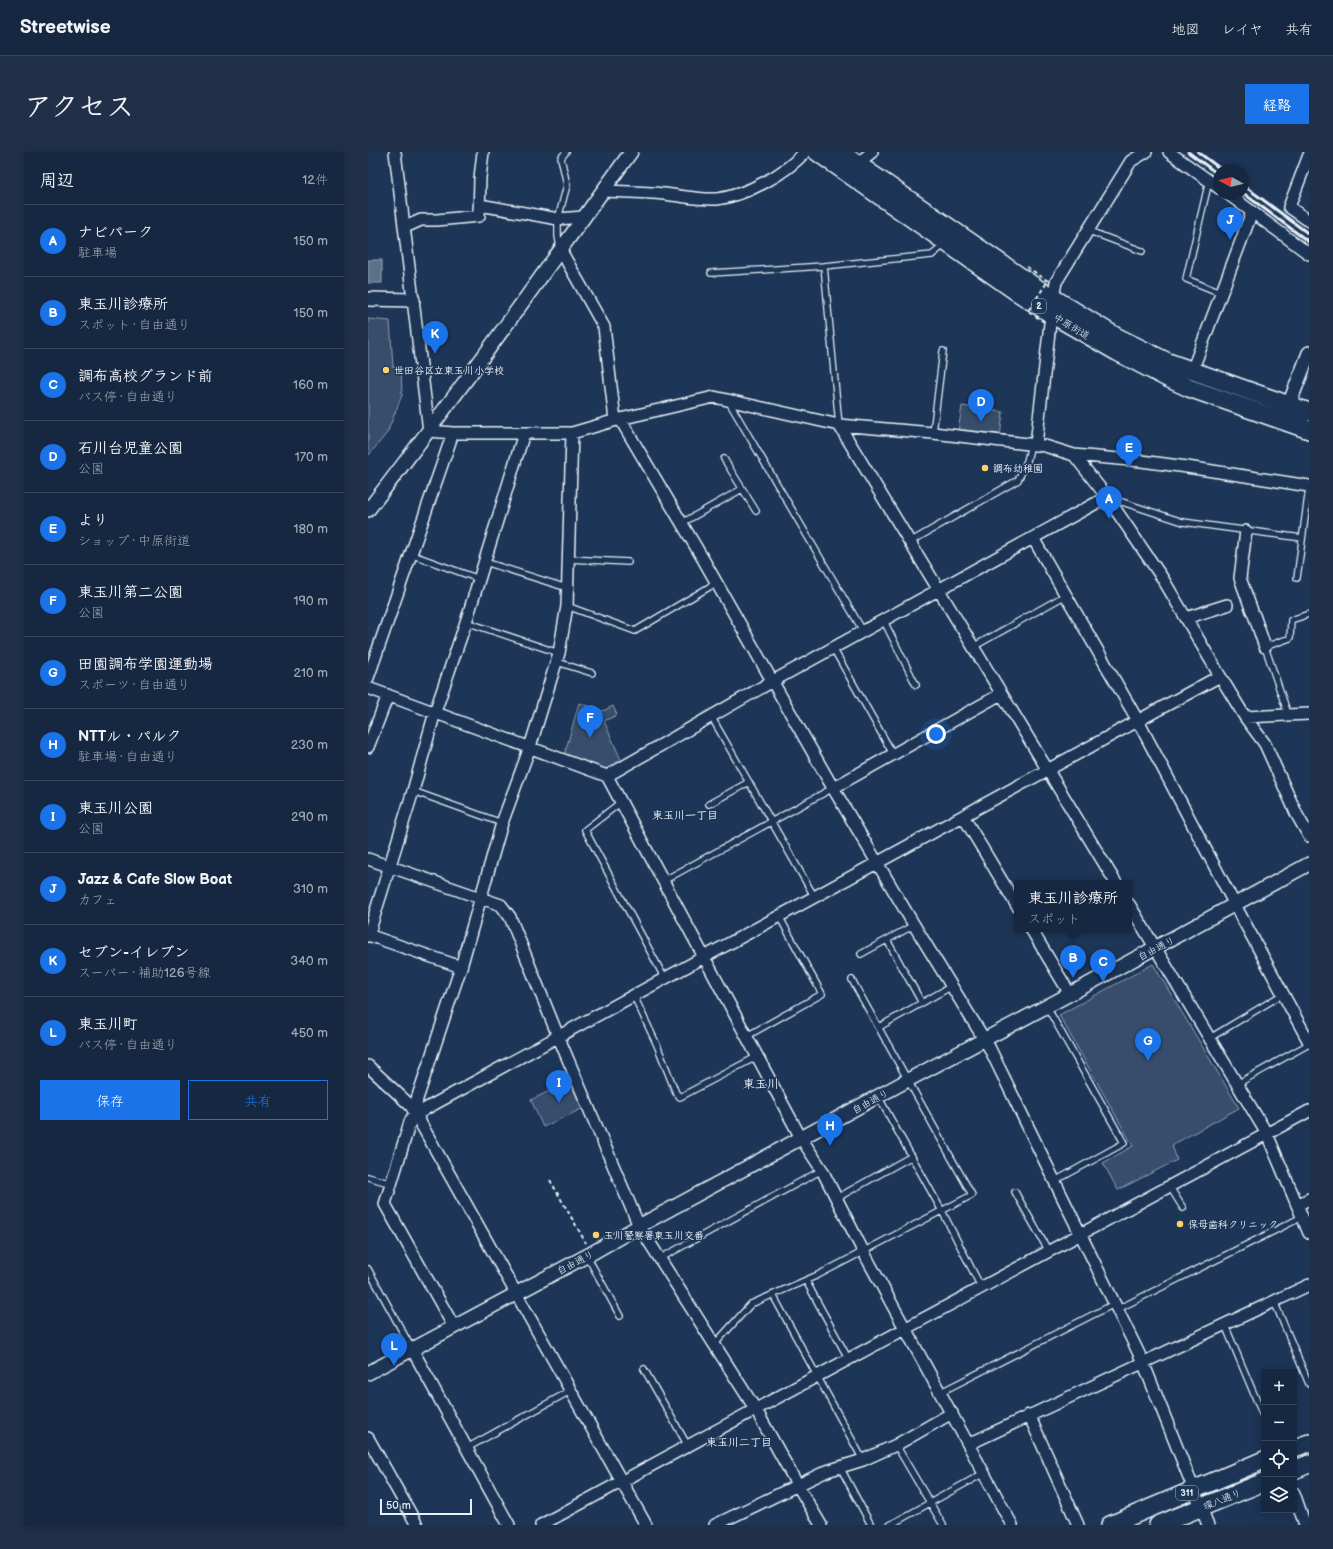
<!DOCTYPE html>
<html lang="ja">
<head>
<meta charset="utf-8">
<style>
  :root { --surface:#162841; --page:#1f3048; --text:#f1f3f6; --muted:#9ea6b1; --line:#35445a; --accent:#1a73e8 }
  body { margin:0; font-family:"Balsamiq Sans","Klee One",sans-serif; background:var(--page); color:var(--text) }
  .controls { position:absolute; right:12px; bottom:12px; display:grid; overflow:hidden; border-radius:0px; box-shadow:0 2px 10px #0003 }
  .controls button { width:36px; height:36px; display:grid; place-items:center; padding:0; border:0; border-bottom:1px solid var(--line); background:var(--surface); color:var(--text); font:20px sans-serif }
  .compass { position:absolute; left:845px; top:12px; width:36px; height:36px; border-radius:50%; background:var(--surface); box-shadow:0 2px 10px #0003; rotate:278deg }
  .scale { position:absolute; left:12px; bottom:10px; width:92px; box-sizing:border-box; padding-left:4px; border:2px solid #e8f1f8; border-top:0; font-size:11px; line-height:14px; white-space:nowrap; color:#e8f1f8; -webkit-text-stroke:3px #1d3557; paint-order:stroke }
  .you { position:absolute; left:568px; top:582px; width:14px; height:14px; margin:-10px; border:3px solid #fff; border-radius:50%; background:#1a73e8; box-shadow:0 0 0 6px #1a73e833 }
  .badge { display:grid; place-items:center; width:26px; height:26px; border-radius:50%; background:var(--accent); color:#fff; font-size:13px; font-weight:700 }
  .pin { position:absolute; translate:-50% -33px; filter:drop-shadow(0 1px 2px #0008) }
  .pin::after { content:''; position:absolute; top:21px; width:14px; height:12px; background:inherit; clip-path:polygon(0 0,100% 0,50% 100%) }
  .popup { position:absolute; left:646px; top:728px; width:118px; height:52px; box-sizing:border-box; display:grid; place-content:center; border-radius:0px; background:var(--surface); filter:drop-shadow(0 1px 3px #0005); font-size:13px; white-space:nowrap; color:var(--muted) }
  .popup b { font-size:15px; color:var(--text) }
  .popup::after { content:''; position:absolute; left:50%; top:100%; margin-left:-8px; border:8px solid transparent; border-top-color:var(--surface) }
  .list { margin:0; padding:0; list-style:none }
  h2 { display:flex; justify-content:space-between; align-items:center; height:52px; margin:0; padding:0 16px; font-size:17px }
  h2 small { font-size:13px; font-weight:400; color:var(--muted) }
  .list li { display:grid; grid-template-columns:26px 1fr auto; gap:12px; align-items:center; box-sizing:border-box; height:72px; padding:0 16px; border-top:1px solid var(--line) }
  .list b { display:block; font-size:15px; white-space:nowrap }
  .list p { margin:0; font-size:13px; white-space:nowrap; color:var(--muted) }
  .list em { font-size:13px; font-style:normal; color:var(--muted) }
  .actions { display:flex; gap:8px; padding:12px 16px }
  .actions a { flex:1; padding:9px 0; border:1px solid var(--accent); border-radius:0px; text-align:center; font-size:14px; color:var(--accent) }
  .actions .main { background:var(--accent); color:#fff }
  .icon { flex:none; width:22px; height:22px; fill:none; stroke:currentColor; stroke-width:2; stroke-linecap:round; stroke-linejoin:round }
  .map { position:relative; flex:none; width:941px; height:1373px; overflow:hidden; border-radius:0px }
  header { display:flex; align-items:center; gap:24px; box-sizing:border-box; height:56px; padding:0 20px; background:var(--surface); border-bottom:1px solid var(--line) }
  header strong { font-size:19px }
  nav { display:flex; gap:22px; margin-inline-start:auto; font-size:14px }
  .intro { display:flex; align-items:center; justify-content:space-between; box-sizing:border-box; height:96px; padding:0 24px }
  h1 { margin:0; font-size:28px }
  .button { padding:10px 18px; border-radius:0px; background:var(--accent); color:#fff; font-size:14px; font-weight:700 }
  main { display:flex; gap:24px; padding:0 24px }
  aside { flex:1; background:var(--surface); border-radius:0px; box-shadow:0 2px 10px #0003 }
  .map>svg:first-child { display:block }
  .green { fill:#374d6c; stroke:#909fb2 }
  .water { fill:#5d7089; stroke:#95a4b5 }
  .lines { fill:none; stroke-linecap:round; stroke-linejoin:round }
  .service-casing { stroke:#e8f1f8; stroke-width:8 }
  .minor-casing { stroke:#e8f1f8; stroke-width:14 }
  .tertiary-casing { stroke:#e8f1f8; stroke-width:16 }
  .primary-casing { stroke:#e8f1f8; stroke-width:20 }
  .path { stroke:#e8f1f8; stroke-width:2; stroke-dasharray:4 3; stroke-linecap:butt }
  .service { stroke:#1d3557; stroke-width:5.5 }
  .minor { stroke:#1d3557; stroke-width:11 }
  .tertiary { stroke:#1d3557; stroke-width:13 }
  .primary { stroke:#1d3557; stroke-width:17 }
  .rail { stroke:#e8f1f8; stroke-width:3 }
  .path-bridge { stroke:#e8f1f8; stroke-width:2; stroke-dasharray:4 3; stroke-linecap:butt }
  .poi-dot { fill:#ffd166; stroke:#1d3557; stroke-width:1.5 }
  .labels { text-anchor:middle; stroke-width:3; stroke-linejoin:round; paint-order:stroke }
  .shield { fill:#1d3557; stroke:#abb9c8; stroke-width:1 }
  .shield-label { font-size:9px; font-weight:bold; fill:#e8f1f8 }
  .street-label { font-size:10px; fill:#e8f1f8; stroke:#1d3557 }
  .poi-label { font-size:10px; font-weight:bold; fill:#e8f1f8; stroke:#1d3557; text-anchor:start }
  .neighbourhood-label { font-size:11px; font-weight:bold; fill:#e8f1f8; stroke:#1d3557 }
  .quarter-label { font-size:12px; font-weight:bold; fill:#e8f1f8; stroke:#1d3557 }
</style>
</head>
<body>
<header>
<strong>Streetwise</strong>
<nav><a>地図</a><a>レイヤ</a><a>共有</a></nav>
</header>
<div class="intro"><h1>アクセス</h1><a class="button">経路</a></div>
<main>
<aside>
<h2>周辺<small>12件</small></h2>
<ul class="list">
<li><span class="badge">A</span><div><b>ナビパーク</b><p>駐車場</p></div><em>150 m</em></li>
<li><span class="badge">B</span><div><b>東玉川診療所</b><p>スポット · 自由通り</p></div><em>150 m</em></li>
<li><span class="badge">C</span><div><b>調布高校グランド前</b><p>バス停 · 自由通り</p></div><em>160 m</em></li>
<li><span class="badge">D</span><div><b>石川台児童公園</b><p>公園</p></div><em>170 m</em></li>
<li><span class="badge">E</span><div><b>より</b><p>ショップ · 中原街道</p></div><em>180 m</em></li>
<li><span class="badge">F</span><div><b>東玉川第二公園</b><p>公園</p></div><em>190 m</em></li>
<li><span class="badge">G</span><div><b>田園調布学園運動場</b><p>スポーツ · 自由通り</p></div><em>210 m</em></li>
<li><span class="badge">H</span><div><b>NTTル・パルク</b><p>駐車場 · 自由通り</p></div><em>230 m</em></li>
<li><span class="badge">I</span><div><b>東玉川公園</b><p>公園</p></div><em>290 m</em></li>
<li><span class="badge">J</span><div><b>Jazz &amp; Cafe Slow Boat</b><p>カフェ</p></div><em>310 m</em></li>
<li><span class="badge">K</span><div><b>セブン-イレブン</b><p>スーパー · 補助126号線</p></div><em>340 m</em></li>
<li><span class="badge">L</span><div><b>東玉川町</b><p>バス停 · 自由通り</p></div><em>450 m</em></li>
</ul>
<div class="actions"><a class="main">保存</a><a>共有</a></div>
</aside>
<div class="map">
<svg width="941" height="1373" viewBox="0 0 941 1373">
  <rect width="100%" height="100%" fill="#1d3557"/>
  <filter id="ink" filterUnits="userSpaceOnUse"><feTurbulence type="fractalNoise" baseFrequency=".025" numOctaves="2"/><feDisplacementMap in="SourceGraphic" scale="8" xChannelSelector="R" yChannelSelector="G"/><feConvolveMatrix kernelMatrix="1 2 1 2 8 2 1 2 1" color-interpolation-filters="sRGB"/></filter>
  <g filter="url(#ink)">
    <path class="green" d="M 0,167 L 22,169 L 25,215 L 33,215 L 34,243 L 19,281 L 0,304 Z
      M 594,254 L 635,260 L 632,285 L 590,280 Z
      M 211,551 L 235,559 L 245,554 L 249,563 L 236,569 L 254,610 L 237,619 L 196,604 Z
      M 785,812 L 871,956 L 804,993 L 809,1008 L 750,1038 L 735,1011 L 765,994 L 691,863 Z
      M 208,926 L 220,954 L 175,975 L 163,948 Z"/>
    <path class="water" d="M 0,108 L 14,108 L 14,131 L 0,131 Z"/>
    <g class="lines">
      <g class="service-casing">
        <path id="service" d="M 841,29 L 818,127 L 853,141
          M 721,79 L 774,99
          M 192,96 L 190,84 L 190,67 L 199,33 L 193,6 L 198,0
          M 343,121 L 456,114
          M 361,250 L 495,479
          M 471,273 L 456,114 L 564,103 L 577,92
          M 565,281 L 575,199
          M 356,307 L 388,359
          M 742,346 L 815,370 L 934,386
          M 314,371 L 374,337
          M 542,390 L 650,328 L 659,309 L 663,292
          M 42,402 L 111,427
          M 200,407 L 260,410
          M 117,410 L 199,436
          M 929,426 L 941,336
          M 199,454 L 267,479 L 348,431
          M 515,467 L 548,533
          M 98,470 L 191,501
          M 605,495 L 698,443
          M 465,496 L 525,602
          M 189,510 L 224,521
          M 920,562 L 897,495 L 922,486 L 923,468 L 941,462
          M 343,564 L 446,744
          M 45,639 L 134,671
          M 253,650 L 217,678 L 297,827
          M 341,652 L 381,630
          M 295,729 L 465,636
          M 519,788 L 554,851
          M 493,802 L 546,773
          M 266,844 L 289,893 L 308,941 L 312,945 L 390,904
          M 679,855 L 756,991 L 687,1029
          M 511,875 L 584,834
          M 379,884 L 454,842 L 411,764
          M 842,886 L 915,842
          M 869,932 L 941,892
          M 510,944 L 574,1059 L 613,1135
          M 0,1025 L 24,1032
          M 802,1035 L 815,1056
          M 647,1040 L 680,1098
          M 469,1046 L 544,1004
          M 219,1104 L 252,1164
          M 291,1107 L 454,1018
          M 0,1117 L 44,1197
          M 438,1129 L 480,1206
          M 405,1143 L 495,1308
          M 906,1149 L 941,1232
          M 750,1157 L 934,1065
          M 857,1173 L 896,1266
          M 346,1193 L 383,1152 L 450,1123 L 604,1043 L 484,828
          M 276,1217 L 320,1294
          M 573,1240 L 746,1152
          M 528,1293 L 575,1373
          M 99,1296 L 202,1239
          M 472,1315 L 503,1373
          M 522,1373 L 616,1321"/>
      </g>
      <g class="minor-casing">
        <path id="minor" d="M 27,0 L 61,279 L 85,281 L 204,281 L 252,267 L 346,245 L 471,273 L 565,281 L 660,292 L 677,294 L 706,303 L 739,345 L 795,427 L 852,524 L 877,565 L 897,592 L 929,663 L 941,684
          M 801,0 L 851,36
          M 941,3 L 921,55 L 941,69
          M 489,12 L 504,0
          M 235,39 C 255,40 276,40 296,42 C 313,44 331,48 349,47 C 379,43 417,22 437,0
          M 860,42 L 941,102
          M 112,53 L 190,67 L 215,65
          M 37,75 L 53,68 L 69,68 L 111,64 L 112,26 L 115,0
          M 192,97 L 236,175 L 247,268
          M 824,219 L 884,60
          M 252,267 L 335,407 L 465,636 L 546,773 L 621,895 L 775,1210 L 840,1373
          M 471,273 L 748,731
          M 668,292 L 685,146 L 688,130 L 763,9 L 778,0
          M 706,303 L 773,309 L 819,315 L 941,334
          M 878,379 L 872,426 L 884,459
          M 665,386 L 770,569 L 867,753 L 941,890
          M 886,463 L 897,495
          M 818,466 L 859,453
          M 0,526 L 85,281
          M 0,536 L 239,624 L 433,986 L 454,1018 L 495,1099 L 644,1373
          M 877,565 L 941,562
          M 0,595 L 20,543
          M 239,624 L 405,529 L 739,345
          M 465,636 L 633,542
          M 595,664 L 649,754
          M 0,707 L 133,753 L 142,765 L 190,884 L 271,1074 L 388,1258 L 430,1334 L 453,1373
          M 761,752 L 899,982 L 941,1081
          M 663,777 L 702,842
          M 0,783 L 93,815
          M 0,784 L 45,639 L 67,560 L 98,470 L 156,281
          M 0,914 L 43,954 L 278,1373
          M 47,963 L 49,947 L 93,815 L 134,671 L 162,595 L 191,501 L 199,454 L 204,281
          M 929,1053 L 941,1047
          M 86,1175 L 17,1052 L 42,970 L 44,966 L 59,956 L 852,524
          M 44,1197 L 141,1373
          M 661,1263 L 710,1373
          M 0,1286 L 49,1373
          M 601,1292 L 941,1133
          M 926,1341 L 937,1373
          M 173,1373 L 941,959
          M 347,1373 L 459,1319 L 495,1308 L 528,1293 L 584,1261"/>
      </g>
      <g class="tertiary-casing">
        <path id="tertiary" d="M 0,147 L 45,148
          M 918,260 L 941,201
          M 0,358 C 91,241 176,120 263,0
          M 0,1221 L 224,1101 L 271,1074 L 540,928 L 702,842 L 941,712"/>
      </g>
      <g class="primary-casing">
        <path id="primary" d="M 449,0 L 646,138 L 683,162 L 749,200 L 797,225 L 821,236 L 941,278
          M 472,0 L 669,136 L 749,185 L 800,210 L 941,260
          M 926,1296 L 941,1291
          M 926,1318 L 941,1312
          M 742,1373 L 896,1308
          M 790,1373 L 896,1330"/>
      </g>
      <path class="path" d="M 182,1028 L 218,1091"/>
      <use href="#service" class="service"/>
      <use href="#minor" class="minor"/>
      <use href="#tertiary" class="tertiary"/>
      <use href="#primary" class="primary"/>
      <path class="rail" d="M 820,0 L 851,23
        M 830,0 L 854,18
        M 875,33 L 941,82
        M 875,41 L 941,90"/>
      <path class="path-bridge" d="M 659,115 L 680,129 L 660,159 L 676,170"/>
    </g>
  </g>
  <g class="poi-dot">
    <circle cx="18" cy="218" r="4"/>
    <circle cx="617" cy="316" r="4"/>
    <circle cx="812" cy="1072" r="4"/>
    <circle cx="228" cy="1083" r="4"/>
  </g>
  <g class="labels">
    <g class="shield">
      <rect x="664" y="147" width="14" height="14" rx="3"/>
      <rect x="808" y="1334" width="22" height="14" rx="3"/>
    </g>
    <g class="shield-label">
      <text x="671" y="157">2</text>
      <text x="819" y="1344">311</text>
    </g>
    <g class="street-label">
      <text transform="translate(704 174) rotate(31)" y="4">中原街道</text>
      <text transform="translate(788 796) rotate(-28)" y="4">自由通り</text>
      <text transform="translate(502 949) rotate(-29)" y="4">自由通り</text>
      <text transform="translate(207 1110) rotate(-28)" y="4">自由通り</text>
      <text transform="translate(854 1347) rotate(-22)" y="4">環八通り</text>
    </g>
    <g class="poi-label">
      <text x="26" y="222">世田谷区立東玉川小学校</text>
      <text x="625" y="320">調布幼稚園</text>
      <text x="820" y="1076">保母歯科クリニック</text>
      <text x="236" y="1087">玉川警察署東玉川交番</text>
    </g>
    <g class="neighbourhood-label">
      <text x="317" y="667">東玉川一丁目</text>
      <text x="371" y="1294">東玉川二丁目</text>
    </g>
    <g class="quarter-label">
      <text x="393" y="936">東玉川</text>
    </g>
  </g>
</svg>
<div class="controls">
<button>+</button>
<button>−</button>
<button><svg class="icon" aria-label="locate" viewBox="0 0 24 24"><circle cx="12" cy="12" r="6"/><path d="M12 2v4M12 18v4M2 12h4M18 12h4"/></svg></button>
<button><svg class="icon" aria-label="layers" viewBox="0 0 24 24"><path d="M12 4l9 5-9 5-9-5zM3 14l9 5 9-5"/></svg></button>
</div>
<svg class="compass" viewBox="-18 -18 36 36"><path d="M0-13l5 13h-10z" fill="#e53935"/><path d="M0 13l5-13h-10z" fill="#9ea6b1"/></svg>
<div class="scale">50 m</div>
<div class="you"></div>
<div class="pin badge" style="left:741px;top:367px">A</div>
<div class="pin badge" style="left:705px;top:826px">B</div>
<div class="popup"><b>東玉川診療所</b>スポット</div>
<div class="pin badge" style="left:735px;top:830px">C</div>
<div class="pin badge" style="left:613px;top:270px">D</div>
<div class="pin badge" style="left:761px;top:316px">E</div>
<div class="pin badge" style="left:222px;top:586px">F</div>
<div class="pin badge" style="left:780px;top:909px">G</div>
<div class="pin badge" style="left:462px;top:994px">H</div>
<div class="pin badge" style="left:191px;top:951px">I</div>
<div class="pin badge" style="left:862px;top:88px">J</div>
<div class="pin badge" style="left:67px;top:202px">K</div>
<div class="pin badge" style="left:26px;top:1214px">L</div>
</div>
</main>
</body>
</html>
